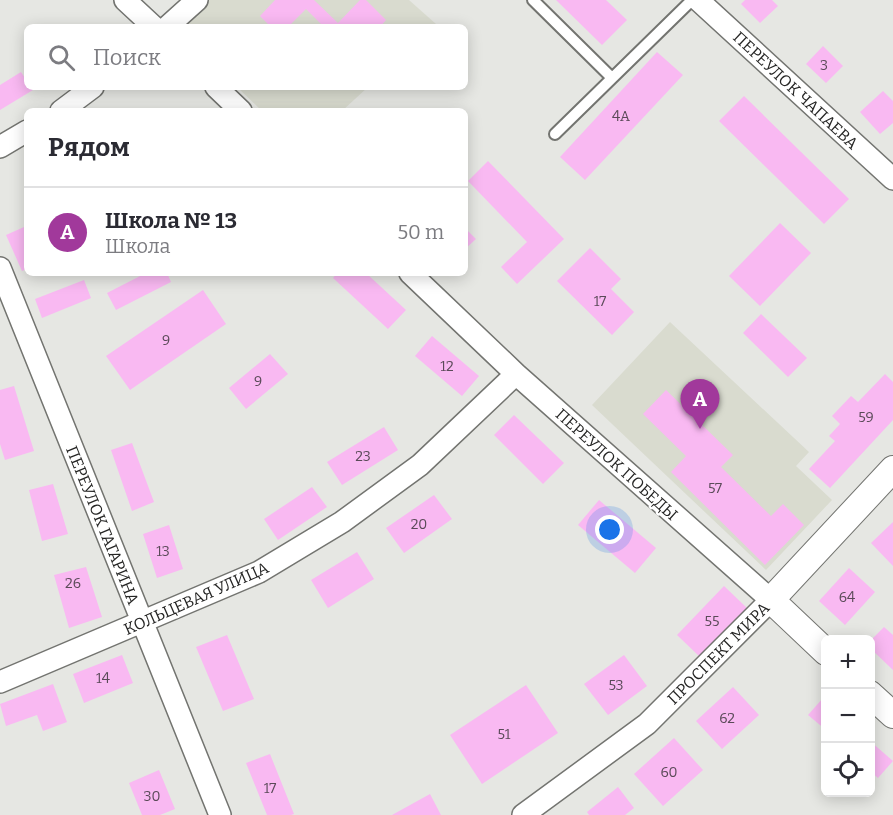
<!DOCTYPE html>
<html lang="ru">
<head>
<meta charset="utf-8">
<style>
  :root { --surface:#fff; --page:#f7f7f7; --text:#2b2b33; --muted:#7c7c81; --line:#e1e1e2; --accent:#a1399b }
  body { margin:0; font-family:Bitter,serif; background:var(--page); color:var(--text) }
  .controls { position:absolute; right:18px; bottom:18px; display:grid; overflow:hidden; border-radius:9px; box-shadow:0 3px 15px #0003 }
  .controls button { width:54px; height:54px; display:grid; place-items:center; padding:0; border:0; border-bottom:2px solid var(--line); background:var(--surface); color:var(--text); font:30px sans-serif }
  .you { position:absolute; left:610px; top:530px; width:21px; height:21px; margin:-15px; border:4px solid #fff; border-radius:50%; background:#1a73e8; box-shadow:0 0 0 9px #1a73e833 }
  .badge { display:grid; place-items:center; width:39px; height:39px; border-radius:50%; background:var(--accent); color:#fff; font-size:20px; font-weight:700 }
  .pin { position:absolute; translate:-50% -50px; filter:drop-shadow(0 2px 3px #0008) }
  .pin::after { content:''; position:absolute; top:32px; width:21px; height:18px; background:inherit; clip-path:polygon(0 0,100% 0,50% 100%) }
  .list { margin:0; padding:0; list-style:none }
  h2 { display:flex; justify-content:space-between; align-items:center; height:78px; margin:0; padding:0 24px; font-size:26px }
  h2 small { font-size:20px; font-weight:400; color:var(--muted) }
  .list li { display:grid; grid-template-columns:39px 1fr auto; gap:18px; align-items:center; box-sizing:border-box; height:90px; padding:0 24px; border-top:2px solid var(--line) }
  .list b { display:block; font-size:22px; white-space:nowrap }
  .list p { margin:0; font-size:20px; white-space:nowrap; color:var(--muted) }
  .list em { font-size:20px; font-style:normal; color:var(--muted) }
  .icon { flex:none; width:33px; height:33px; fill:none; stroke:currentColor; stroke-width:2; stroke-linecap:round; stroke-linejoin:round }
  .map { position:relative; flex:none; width:893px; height:815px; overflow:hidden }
  .search { position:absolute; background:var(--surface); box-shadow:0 3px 15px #0003; left:24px; top:24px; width:444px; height:66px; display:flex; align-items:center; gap:15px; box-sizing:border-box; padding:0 21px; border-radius:9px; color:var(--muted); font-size:22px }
  .panel { position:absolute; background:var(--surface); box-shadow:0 3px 15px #0003; left:24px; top:108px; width:444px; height:168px; border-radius:9px }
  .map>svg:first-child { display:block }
  .built { fill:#d9dbcf }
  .building { fill:#f9b9f2 }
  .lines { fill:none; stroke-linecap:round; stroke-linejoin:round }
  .service-casing { stroke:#737470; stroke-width:14 }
  .minor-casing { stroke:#737470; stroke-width:24 }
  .tertiary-casing { stroke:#737470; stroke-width:28 }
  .service { stroke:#fff; stroke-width:10 }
  .minor { stroke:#fff; stroke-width:21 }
  .tertiary { stroke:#fff; stroke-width:26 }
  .labels { text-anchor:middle; stroke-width:4.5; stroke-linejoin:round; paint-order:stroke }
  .number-label { font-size:14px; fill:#5a4a58 }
  .street-label { font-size:16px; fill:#252524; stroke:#fff }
</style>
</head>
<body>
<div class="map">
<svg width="893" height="815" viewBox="0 0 893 815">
  <rect width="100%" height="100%" fill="#e6e7e3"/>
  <path class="built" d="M 208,0 L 409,0 L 436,24 L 434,27 L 177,27 Z
    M 237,87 L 368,87 L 342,111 L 262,111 Z
    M 670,322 L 809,452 L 796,466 L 832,500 L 766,570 L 592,405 Z"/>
  <path class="building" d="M 275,0 L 314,0 L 338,23 L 360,0 L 366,0 L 386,20 L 380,27 L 324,27 L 306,9 L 288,27 L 271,27 L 260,16 Z
    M 556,0 L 606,0 L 627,20 L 602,45 Z
    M 745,0 L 772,0 L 778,6 L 760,23 L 741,4 Z
    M 823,46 L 843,66 L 826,83 L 806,64 Z
    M 657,52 L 683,75 L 585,180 L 560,157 Z
    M 21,72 L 27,81 L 27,87 L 31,87 L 33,90 L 0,110 L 0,85 Z
    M 883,91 L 893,101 L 893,123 L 880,134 L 860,112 Z
    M 744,96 L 849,199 L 824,224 L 719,121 Z
    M 488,161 L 564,239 L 517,284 L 501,267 L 527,242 L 468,181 Z
    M 780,223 L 811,253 L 760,306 L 729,276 Z
    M 24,227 L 27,234 L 27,269 L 22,271 L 6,235 Z
    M 465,228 L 476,239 L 465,249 Z
    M 590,248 L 621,279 L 611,289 L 634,312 L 612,335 L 557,281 Z
    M 146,273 L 167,273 L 171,282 L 116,310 L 107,293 Z
    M 337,273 L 366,273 L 406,310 L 388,329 L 333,278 Z
    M 84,280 L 91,298 L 42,318 L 35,299 Z
    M 203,290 L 226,324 L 130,390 L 106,356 Z
    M 761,314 L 807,358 L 788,377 L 743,333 Z
    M 432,336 L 479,376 L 462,396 L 415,356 Z
    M 270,354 L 288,374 L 246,409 L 229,388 Z
    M 885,374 L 893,382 L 893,420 L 830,488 L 809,469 L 835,441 L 829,436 L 840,424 L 832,416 L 851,396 L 858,402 Z
    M 14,386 L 34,451 L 5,460 L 0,444 L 0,390 Z
    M 666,390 L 733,455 L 721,467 L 771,516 L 783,504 L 804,525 L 765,565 L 671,472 L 686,456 L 643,414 Z
    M 514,415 L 564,463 L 543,484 L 494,435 Z
    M 384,427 L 398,450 L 342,485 L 327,462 Z
    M 132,443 L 154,502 L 132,511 L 111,450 Z
    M 53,484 L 68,534 L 42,541 L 29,490 Z
    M 312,487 L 327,507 L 278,540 L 264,519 Z
    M 434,495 L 452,519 L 404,553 L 386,528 Z
    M 599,500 L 656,548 L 635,573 L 578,525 Z
    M 893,522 L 893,566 L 871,543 Z
    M 169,525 L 183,569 L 157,578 L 143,534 Z
    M 357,552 L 374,579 L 328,608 L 311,580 Z
    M 86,567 L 102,617 L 69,628 L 54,575 Z
    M 849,568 L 875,592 L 845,625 L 819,601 Z
    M 724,586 L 747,608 L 700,657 L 677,635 Z
    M 884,627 L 893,635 L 893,670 L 870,648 L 870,641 Z
    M 227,635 L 254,699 L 223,711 L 196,647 Z
    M 122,655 L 133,683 L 84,703 L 73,674 Z
    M 624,655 L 647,686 L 608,715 L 584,684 Z
    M 53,684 L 67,722 L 43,731 L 37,715 L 6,726 L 0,704 Z
    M 526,685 L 558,733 L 482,784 L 450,735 Z
    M 733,687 L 759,715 L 722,749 L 696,721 Z
    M 823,698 L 826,701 L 826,730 L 808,715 Z
    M 674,738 L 703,770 L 663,806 L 634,774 Z
    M 870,741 L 893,761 L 878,778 L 870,771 Z
    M 270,754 L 294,814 L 291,815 L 267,815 L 246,763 Z
    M 159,770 L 175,809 L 160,815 L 142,815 L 129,783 Z
    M 618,787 L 634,808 L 625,815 L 589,815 L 587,812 Z
    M 430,794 L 441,815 L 392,815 Z"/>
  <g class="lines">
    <g class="service-casing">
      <path id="service" d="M 533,0 L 611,77
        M 555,134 L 692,0"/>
    </g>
    <g class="minor-casing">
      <path id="minor" d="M 125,0 L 154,27
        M 698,0 L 893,179
        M 167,27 L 197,0
        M 216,87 L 241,111
        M 61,111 L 93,87
        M 0,147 L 27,131
        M 0,268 L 220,815
        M 410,273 L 516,374 L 771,600 L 647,724 L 523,815
        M 0,682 L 259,572 L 342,522 L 420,465 L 516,374"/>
    </g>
    <g class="tertiary-casing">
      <path id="tertiary" d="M 826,652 L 771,600 L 893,469
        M 870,694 L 893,715"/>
    </g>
    <use href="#service" class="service"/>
    <use href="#minor" class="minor"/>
    <use href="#tertiary" class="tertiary"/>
  </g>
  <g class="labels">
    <g class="number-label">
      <text x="824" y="70">3</text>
      <text x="621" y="121">4А</text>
      <text x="600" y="306">17</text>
      <text x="166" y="345">9</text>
      <text x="447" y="371">12</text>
      <text x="258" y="386">9</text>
      <text x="866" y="422">59</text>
      <text x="363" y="461">23</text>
      <text x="715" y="493">57</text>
      <text x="419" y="529">20</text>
      <text x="163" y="556">13</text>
      <text x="73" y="588">26</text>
      <text x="847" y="602">64</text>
      <text x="712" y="626">55</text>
      <text x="103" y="683">14</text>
      <text x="616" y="690">53</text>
      <text x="727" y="723">62</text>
      <text x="504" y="739">51</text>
      <text x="669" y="777">60</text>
      <text x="270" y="793">17</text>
      <text x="152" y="801">30</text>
    </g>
    <g class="street-label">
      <text transform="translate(796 90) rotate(43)" y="6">ПЕРЕУЛОК ЧАПАЕВА</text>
      <text transform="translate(617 464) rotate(42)" y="6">ПЕРЕУЛОК ПОБЕДЫ</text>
      <text transform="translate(103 525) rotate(68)" y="6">ПЕРЕУЛОК ГАГАРИНА</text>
      <text transform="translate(196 598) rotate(-24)" y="6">КОЛЬЦЕВАЯ УЛИЦА</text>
      <text transform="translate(718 653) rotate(-45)" y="6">ПРОСПЕКТ МИРА</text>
    </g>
  </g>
</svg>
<div class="controls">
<button>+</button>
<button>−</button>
<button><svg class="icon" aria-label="locate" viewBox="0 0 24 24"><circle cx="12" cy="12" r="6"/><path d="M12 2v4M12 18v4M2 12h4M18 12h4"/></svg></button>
</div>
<div class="you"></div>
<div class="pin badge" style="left:700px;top:429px">A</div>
<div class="search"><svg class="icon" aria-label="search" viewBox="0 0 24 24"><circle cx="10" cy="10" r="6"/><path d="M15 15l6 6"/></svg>Поиск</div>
<section class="panel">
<h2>Рядом<small></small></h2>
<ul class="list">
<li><span class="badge">A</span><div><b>Школа № 13</b><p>Школа</p></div><em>50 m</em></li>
</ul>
</section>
</div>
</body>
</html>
